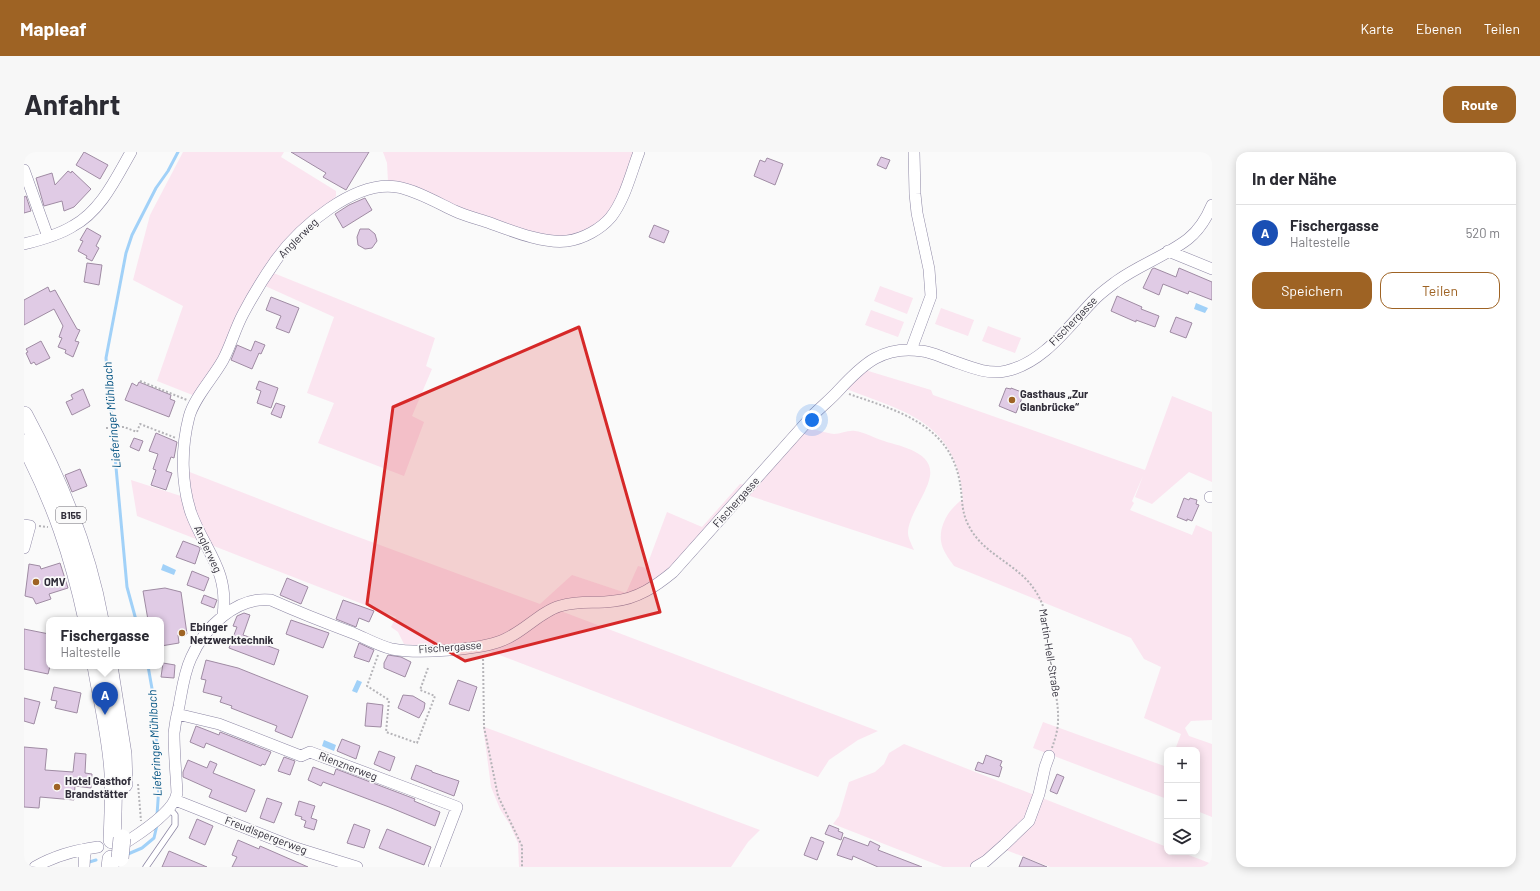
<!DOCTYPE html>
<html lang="de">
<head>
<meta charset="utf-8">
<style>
  :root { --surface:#fff; --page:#f7f7f7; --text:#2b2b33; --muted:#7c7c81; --line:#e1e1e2; --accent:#9e6324 }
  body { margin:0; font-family:Barlow,sans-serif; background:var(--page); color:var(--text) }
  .controls { position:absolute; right:12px; bottom:12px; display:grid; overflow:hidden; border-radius:8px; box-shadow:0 2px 10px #0003 }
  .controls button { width:36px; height:36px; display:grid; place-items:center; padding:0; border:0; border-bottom:1px solid var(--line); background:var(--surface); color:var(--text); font:20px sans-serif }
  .you { position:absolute; left:788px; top:268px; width:14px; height:14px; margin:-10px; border:3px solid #fff; border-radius:50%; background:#1a73e8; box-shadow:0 0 0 6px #1a73e833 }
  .badge { display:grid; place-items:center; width:26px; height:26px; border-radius:50%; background:var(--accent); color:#fff; font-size:13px; font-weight:700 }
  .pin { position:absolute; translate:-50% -33px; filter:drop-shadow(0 1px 2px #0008) }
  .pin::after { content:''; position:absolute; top:21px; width:14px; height:12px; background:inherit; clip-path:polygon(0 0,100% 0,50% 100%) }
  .popup { position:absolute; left:22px; top:465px; width:118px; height:52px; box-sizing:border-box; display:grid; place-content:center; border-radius:8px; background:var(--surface); filter:drop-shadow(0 1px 3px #0005); font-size:13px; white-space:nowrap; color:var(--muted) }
  .popup b { font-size:15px; color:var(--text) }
  .popup::after { content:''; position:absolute; left:50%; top:100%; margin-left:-8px; border:8px solid transparent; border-top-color:var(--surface) }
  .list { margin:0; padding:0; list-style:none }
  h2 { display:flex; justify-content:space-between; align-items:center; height:52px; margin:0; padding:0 16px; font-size:17px }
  h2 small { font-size:13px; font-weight:400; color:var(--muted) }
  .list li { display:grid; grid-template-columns:26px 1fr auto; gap:12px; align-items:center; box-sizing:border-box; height:56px; padding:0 16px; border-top:1px solid var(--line) }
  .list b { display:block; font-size:15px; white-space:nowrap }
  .list p { margin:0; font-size:13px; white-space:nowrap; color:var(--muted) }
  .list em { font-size:13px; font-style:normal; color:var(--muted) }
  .actions { display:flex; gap:8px; padding:12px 16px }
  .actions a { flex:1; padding:9px 0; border:1px solid var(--accent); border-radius:12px; text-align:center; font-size:14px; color:var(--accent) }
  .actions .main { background:var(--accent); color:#fff }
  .icon { flex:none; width:22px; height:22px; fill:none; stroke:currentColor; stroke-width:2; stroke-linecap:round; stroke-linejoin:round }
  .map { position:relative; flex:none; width:1188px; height:715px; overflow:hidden; border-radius:12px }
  header { display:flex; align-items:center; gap:24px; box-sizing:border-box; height:56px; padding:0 20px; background:var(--accent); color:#fff }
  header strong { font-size:19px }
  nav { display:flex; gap:22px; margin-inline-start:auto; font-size:14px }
  .intro { display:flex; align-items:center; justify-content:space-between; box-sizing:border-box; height:96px; padding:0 24px }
  h1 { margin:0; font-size:28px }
  .button { padding:10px 18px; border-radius:12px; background:var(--accent); color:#fff; font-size:14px; font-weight:700 }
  main { display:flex; gap:24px; padding:0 24px }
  aside { flex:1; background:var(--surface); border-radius:12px; box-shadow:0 2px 10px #0003 }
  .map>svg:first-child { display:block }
  .green { fill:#fbe5f0 }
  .water { fill:#a1d1f8 }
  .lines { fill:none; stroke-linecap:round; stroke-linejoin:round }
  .stream { stroke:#a1d1f8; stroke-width:3 }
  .building { fill:#e0cbe5; stroke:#9f8ba3 }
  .service-casing { stroke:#8d87a4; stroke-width:7 }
  .minor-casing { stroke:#8d87a4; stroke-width:12 }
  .primary-casing { stroke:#8d87a4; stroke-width:18 }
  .path { stroke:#b5b4b8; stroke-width:2; stroke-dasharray:2 2; stroke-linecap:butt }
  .service { stroke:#fff; stroke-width:5.5 }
  .minor { stroke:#fff; stroke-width:11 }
  .primary { stroke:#fff; stroke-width:17 }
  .primary-bridge-casing { stroke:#8d87a4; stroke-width:18; stroke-linecap:butt }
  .primary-bridge { stroke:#fff; stroke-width:17 }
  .marked { fill:#d62828; fill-opacity:0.2; stroke:#d62828; stroke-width:3; stroke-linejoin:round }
  .poi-dot { fill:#9e6324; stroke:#fafafa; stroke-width:1.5 }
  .labels { text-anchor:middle; stroke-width:3.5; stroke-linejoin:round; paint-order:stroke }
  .shield { fill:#fafafa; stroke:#6d6a73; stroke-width:1 }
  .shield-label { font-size:10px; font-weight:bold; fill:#302d39 }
  .street-label { font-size:11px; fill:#302d39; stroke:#fafafa }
  .poi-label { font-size:11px; font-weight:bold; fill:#302d39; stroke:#fafafa; text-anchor:start }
  .water-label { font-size:12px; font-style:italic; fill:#005181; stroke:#fafafa }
</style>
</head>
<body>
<header>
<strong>Mapleaf</strong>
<nav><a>Karte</a><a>Ebenen</a><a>Teilen</a></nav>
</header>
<div class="intro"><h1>Anfahrt</h1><a class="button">Route</a></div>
<main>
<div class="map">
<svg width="1188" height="715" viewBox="0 0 1188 715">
  <rect width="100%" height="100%" fill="#fafafa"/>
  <path class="green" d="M 159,0 L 260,0 L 257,5 L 312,39 L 312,44 L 247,120 L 411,186 L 402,214 L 408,217 L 388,264 L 400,270 L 380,324 L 294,291 L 310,251 L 283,241 L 310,165 L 239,133 L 171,244 L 133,229 L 159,154 L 109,128 L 126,63 Z
    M 359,0 L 613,0 L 597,42 L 578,71 L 542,87 L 505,82 L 364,30 L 363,11 Z
    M 856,134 L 889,146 L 883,162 L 850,149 Z
    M 917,156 L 950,168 L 944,184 L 911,172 Z
    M 847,158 L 880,170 L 874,185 L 841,173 Z
    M 964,174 L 997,186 L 991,201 L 958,189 Z
    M 841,218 L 907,238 L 909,243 L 1121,318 L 1148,244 L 1188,260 L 1188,330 L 1165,320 L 1128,352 L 1111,345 L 1119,324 L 1108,349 L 1110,351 L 1106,358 L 1168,383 L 1172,373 L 1188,380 L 1188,568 L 1167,569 L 1161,576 L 1165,584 L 1188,592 L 1188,665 L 1173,659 L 1173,598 L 1151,598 L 1157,582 L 1120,566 L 1137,515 L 1120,507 L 1107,486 L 930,414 C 925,407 918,398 917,389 C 915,372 926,356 939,347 C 933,271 883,260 822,237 Z
    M 783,277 C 792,277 801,281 810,282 C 817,282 824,278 831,279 C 840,280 848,285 857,288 C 874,294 910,299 906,324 C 903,342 884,364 884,381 C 884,386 888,393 890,398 L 723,343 Z
    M 163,319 L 307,375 L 516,452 L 548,423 L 602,441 L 614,414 L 622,416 L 643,360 L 678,375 L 716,332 L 722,333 L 641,422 L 612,440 L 534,458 L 854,579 L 834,588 L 805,608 L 794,625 L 465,499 L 460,491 L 406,495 L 380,492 L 374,480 L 367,475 L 372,465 L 113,364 L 107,328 L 160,345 Z
    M 1019,570 L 1143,615 L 1143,647 L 1009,596 Z
    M 459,574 L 463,576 L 736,678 L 724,690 L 707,715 L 495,715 L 494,691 L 486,673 L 476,657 L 467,635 Z
    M 880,592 L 1143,695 L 1143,700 L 1157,700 L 1188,712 L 1188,715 L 1026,715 L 982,698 L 946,715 L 919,715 L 809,672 L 815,664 L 825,630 L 851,620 L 860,612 L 865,601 Z"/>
  <path class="water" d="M 1172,151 L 1184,156 L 1181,161 L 1170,157 Z
    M 139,412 L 152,418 L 150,423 L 137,418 Z
    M 333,528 L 338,530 L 333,541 L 328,539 Z
    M 300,588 L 312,593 L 310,599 L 298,594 Z"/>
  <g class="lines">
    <path class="stream" d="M 112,468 L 103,435 L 82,206 L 102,101 L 108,83 L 132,36 L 144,19 L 154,0
      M 124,514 L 130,548 L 135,634 L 133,663
      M 104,702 L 118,696 L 130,686 L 133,673
      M 62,711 L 72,708"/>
  </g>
  <path class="building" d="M 60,0 L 84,13 L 76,27 L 52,13 Z
    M 267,0 L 345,0 L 322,38 L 299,25 L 302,21 Z
    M 857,5 L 866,8 L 862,17 L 853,13 Z
    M 743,6 L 759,12 L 751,33 L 730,24 L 736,8 L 741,10 Z
    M 44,19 L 47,21 L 48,19 L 67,37 L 50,55 L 40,59 L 38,49 L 20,54 L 12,26 L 28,21 L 31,33 Z
    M 2,44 L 7,59 L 0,61 L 0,45 Z
    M 341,46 L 348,58 L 319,76 L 311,62 L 325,53 Z
    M 630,73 L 645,79 L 640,91 L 625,85 Z
    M 63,76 L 77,84 L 72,94 L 75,96 L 68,109 L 62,106 L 63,104 L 54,99 L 59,89 L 56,88 Z
    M 336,77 L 345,77 L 351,82 L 353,89 L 348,96 L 341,97 L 334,93 L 333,85 Z
    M 63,111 L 78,113 L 75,133 L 60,130 Z
    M 1130,116 L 1152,125 L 1155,116 L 1188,130 L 1188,148 L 1165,139 L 1164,142 L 1139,132 L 1135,143 L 1119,136 L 1128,117 Z
    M 24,135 L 26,140 L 31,138 L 53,177 L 56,178 L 51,189 L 55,190 L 49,205 L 41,201 L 42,198 L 34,195 L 38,186 L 35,185 L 39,174 L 30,157 L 0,173 L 0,148 Z
    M 1093,144 L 1118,155 L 1117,157 L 1135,164 L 1131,175 L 1112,168 L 1112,170 L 1087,159 Z
    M 247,145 L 275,156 L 265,181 L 252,176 L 257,164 L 242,158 Z
    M 1152,165 L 1168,171 L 1162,186 L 1146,180 Z
    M 17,189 L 26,206 L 12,213 L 10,210 L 7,212 L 2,201 L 4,200 L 2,197 Z
    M 231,189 L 241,193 L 237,202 L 235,201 L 228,217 L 207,208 L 213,193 L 227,199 Z
    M 235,229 L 254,236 L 247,256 L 233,251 L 237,239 L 232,237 Z
    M 115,230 L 147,243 L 146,247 L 151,249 L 145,265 L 101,248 L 108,231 L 113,234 Z
    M 982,236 L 987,237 L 987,236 L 1000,241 L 992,261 L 975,254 Z
    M 59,237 L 66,254 L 48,263 L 42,250 L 49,247 L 47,243 Z
    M 252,251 L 261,254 L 257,266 L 247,262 Z
    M 132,281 L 153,290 L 150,306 L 147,305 L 142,319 L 148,321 L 142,338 L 127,333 L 132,318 L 129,317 L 134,302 L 125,299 Z
    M 110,286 L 119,289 L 115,299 L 106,295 Z
    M 56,317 L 63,334 L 48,340 L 41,323 Z
    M 1160,346 L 1165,348 L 1166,346 L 1173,348 L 1172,352 L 1175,353 L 1168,369 L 1163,367 L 1163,369 L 1153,365 Z
    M 159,389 L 175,395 L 176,397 L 171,412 L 152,405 Z
    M 36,411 L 44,436 L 25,442 L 27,447 L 12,452 L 9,446 L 1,444 L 5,412 L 16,414 L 17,417 Z
    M 168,419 L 185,426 L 180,439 L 163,433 Z
    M 263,426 L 284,435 L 277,452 L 256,443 Z
    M 141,436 L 157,440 L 163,482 L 154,483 L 155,491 L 137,494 L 137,468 L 124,468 L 119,439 Z
    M 180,443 L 193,448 L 190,456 L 177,451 Z
    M 319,448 L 350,459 L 345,470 L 335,466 L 332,475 L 312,467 Z
    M 220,461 L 226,463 L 219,483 L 228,486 L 228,488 L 255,498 L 250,513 L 205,496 L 213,475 L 209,474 L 213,464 Z
    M 267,468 L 305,481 L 299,496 L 262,482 Z
    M 0,477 L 25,482 L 25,514 L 26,514 L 24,522 L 0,517 Z
    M 335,491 L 350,498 L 345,510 L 330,505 Z
    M 364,503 L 377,505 L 387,510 L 381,525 L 360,516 L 360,511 Z
    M 182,508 L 214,516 L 284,544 L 268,586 L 251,579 L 253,574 L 207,556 L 208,554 L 196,550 L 198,545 L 179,540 L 182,528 L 177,527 Z
    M 139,511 L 151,513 L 150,526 L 137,525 Z
    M 434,528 L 453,535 L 445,559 L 425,552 Z
    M 30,535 L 57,541 L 53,561 L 31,556 L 33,549 L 27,548 Z
    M 379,543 L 389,544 L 401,551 L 400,557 L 395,566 L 374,556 Z
    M 0,546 L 16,550 L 10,572 L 0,569 Z
    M 343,551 L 359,553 L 357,575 L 341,574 Z
    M 172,574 L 195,583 L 196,580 L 247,600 L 241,613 L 238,612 L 237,614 L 182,591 L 180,596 L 166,590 Z
    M 318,587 L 336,594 L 332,607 L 313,599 Z
    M 0,595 L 23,597 L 21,618 L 49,620 L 51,601 L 62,602 L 61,621 L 68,622 L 67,636 L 51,634 L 50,648 L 16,645 L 15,656 L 0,655 Z
    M 355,599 L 371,605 L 366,619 L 350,612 Z
    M 962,603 L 978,609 L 976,614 L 978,615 L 975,625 L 951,618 L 954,610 L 959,612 Z
    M 260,605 L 271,609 L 266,623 L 254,619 Z
    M 164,608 L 183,616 L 186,609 L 193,612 L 189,621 L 231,638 L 222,660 L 185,645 L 188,638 L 159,625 L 159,620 Z
    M 392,613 L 408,619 L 408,620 L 435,629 L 430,644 L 387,627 Z
    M 289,615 L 310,623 L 312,617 L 391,647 L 390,649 L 416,660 L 411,674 L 365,655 L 299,630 L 297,634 L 284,628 Z
    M 1033,622 L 1040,625 L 1033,642 L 1026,639 Z
    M 243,646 L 258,651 L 250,671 L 236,666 Z
    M 275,649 L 291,654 L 287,666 L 293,668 L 290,678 L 280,675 L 282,669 L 277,667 L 278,665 L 271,663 Z
    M 173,667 L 189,674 L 181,693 L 165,686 Z
    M 330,672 L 346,678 L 340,696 L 323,691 Z
    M 805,673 L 815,677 L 814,679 L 819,681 L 817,688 L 801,682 Z
    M 363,677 L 407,695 L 400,713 L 355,696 Z
    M 787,685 L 800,690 L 793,708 L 780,703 Z
    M 820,685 L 844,694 L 846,689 L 856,694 L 854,698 L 898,715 L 854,715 L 829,704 L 828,708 L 813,703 Z
    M 214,688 L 235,697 L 236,694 L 284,715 L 208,715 L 213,705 L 208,703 Z
    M 145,699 L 183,715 L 138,715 Z
    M 999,705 L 1023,715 L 995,715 Z"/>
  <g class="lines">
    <g class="service-casing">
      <path id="service" d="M 122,715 L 151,673 L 151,663 L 145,656"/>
    </g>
    <g class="minor-casing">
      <path id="minor" d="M 0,18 L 24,85
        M 0,92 C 16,88 35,83 49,74 C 77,59 92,26 107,0
        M 1144,99 L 1188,117
        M 887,198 L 907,144 L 905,117 L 893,61 L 891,42 L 890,0
        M 1186,345 L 1188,345
        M 0,373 L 6,374 L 0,396
        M 199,463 C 205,418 181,399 167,361 C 157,331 157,296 165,265 C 170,246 189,226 199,208 C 207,193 211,177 219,162 C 229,143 240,125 252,108 C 275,76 330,28 373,35 C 389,37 414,51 431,59 C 442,64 454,67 466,71 C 488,79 520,92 543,89 C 559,87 577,77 587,65 C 601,47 607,21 615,0
        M 153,562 L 195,572 L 277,604 L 286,600 L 433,655 L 410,715
        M 151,648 L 272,696 L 333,715
        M 104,689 C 118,680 151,658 153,641 C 152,621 150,601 150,581 C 151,572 153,562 155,554 C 158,538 160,521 167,506 C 180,476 212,444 247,448 C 274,460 302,471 329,481 C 341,486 355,494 368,497 C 394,502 449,498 474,490 C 497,483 515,460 536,454 C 557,448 571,452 590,449 C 613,447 632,434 649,420 L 789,263 C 798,254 807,247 815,238 C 839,212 859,193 898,199 C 908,200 919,206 929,209 C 946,215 964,223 982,219 C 1019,211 1043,176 1068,150 C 1075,142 1085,135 1093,129 C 1115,113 1142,104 1164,87 C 1174,79 1183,65 1188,53
        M 11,715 C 32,703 51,698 74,695
        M 60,715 L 61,697
        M 952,715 L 962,709 L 980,693 L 1005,669 L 1015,642 L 1021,615 L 1025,604"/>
    </g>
    <g class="primary-casing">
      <path id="primary" d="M 0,263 C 35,328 63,396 76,468
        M 0,291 C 31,350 49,403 63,468
        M 72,514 C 78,549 87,585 89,621 C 90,643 89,666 88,688
        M 85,514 L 99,602 L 100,632
        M 86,715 L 87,707"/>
    </g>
    <path class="path" d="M 116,229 L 163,248
      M 825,242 C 871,258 923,271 935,326 C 940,349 935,360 949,381 C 964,403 992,413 1008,434 C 1013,441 1018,449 1020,458 C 1024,473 1023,491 1025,506 C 1028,527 1035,548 1034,569 C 1034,578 1031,587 1028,596
      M 82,276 L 100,275 L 113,280 L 116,272 L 152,286
      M 15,374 L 24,375
      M 354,503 L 343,534 L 365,548 L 362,580 L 393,591 L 411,544 L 396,538 L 404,516
      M 459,503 L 460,575 L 474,644 L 498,694 L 498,715
      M 114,632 L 117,669"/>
    <use href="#service" class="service"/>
    <use href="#minor" class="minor"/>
    <use href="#primary" class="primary"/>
    <g class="primary-bridge-casing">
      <path id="primary-bridge" d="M 96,706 L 98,686"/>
    </g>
    <use href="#primary-bridge" class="primary-bridge"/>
  </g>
  <path class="marked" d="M 555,175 L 636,460 L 441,509 L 343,452 L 369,255 Z"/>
  <g class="poi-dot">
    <circle cx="988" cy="248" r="4"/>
    <circle cx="12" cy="430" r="4"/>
    <circle cx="158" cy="481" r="4"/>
    <circle cx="33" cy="635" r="4"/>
  </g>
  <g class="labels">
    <rect class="shield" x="32" y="355" width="30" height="16" rx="3"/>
    <g class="shield-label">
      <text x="47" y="367">B155</text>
    </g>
    <g class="street-label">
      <text transform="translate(274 86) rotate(-45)" y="4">Anglerweg</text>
      <text transform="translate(1049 169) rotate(-46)" y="4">Fischergasse</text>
      <text transform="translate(712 350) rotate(-48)" y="4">Fischergasse</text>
      <text transform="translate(184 397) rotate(65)" y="4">Anglerweg</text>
      <text transform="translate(426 495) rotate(-4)" y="4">Fischergasse</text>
      <text transform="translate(1026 501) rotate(81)" y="4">Martin-Hell-Straße</text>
      <text transform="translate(324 614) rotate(21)" y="4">Rienznerweg</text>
      <text transform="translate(242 683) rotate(21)" y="4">Freudlspergerweg</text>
    </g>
    <g class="poi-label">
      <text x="996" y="246">Gasthaus „Zur<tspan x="996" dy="13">Glanbrücke“</tspan></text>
      <text x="20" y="434">OMV</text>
      <text x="166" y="479">Ebinger<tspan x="166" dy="13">Netzwerktechnik</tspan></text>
      <text x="41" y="633">Hotel Gasthof<tspan x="41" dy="13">Brandstätter</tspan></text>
    </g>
    <g class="water-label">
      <text transform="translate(88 263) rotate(-95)" y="4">Lieferinger Mühlbach</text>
      <text transform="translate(131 591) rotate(-93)" y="4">Lieferinger Mühlbach</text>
    </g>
  </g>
</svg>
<div class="controls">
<button>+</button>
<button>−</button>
<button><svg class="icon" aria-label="layers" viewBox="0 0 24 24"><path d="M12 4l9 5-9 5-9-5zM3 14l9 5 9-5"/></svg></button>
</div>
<div class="you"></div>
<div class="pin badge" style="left:81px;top:563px;background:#1a4fb4">A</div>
<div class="popup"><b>Fischergasse</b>Haltestelle</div>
</div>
<aside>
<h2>In der Nähe<small></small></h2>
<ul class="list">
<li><span class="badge" style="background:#1a4fb4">A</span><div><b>Fischergasse</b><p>Haltestelle</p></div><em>520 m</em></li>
</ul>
<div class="actions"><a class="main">Speichern</a><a>Teilen</a></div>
</aside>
</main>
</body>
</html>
